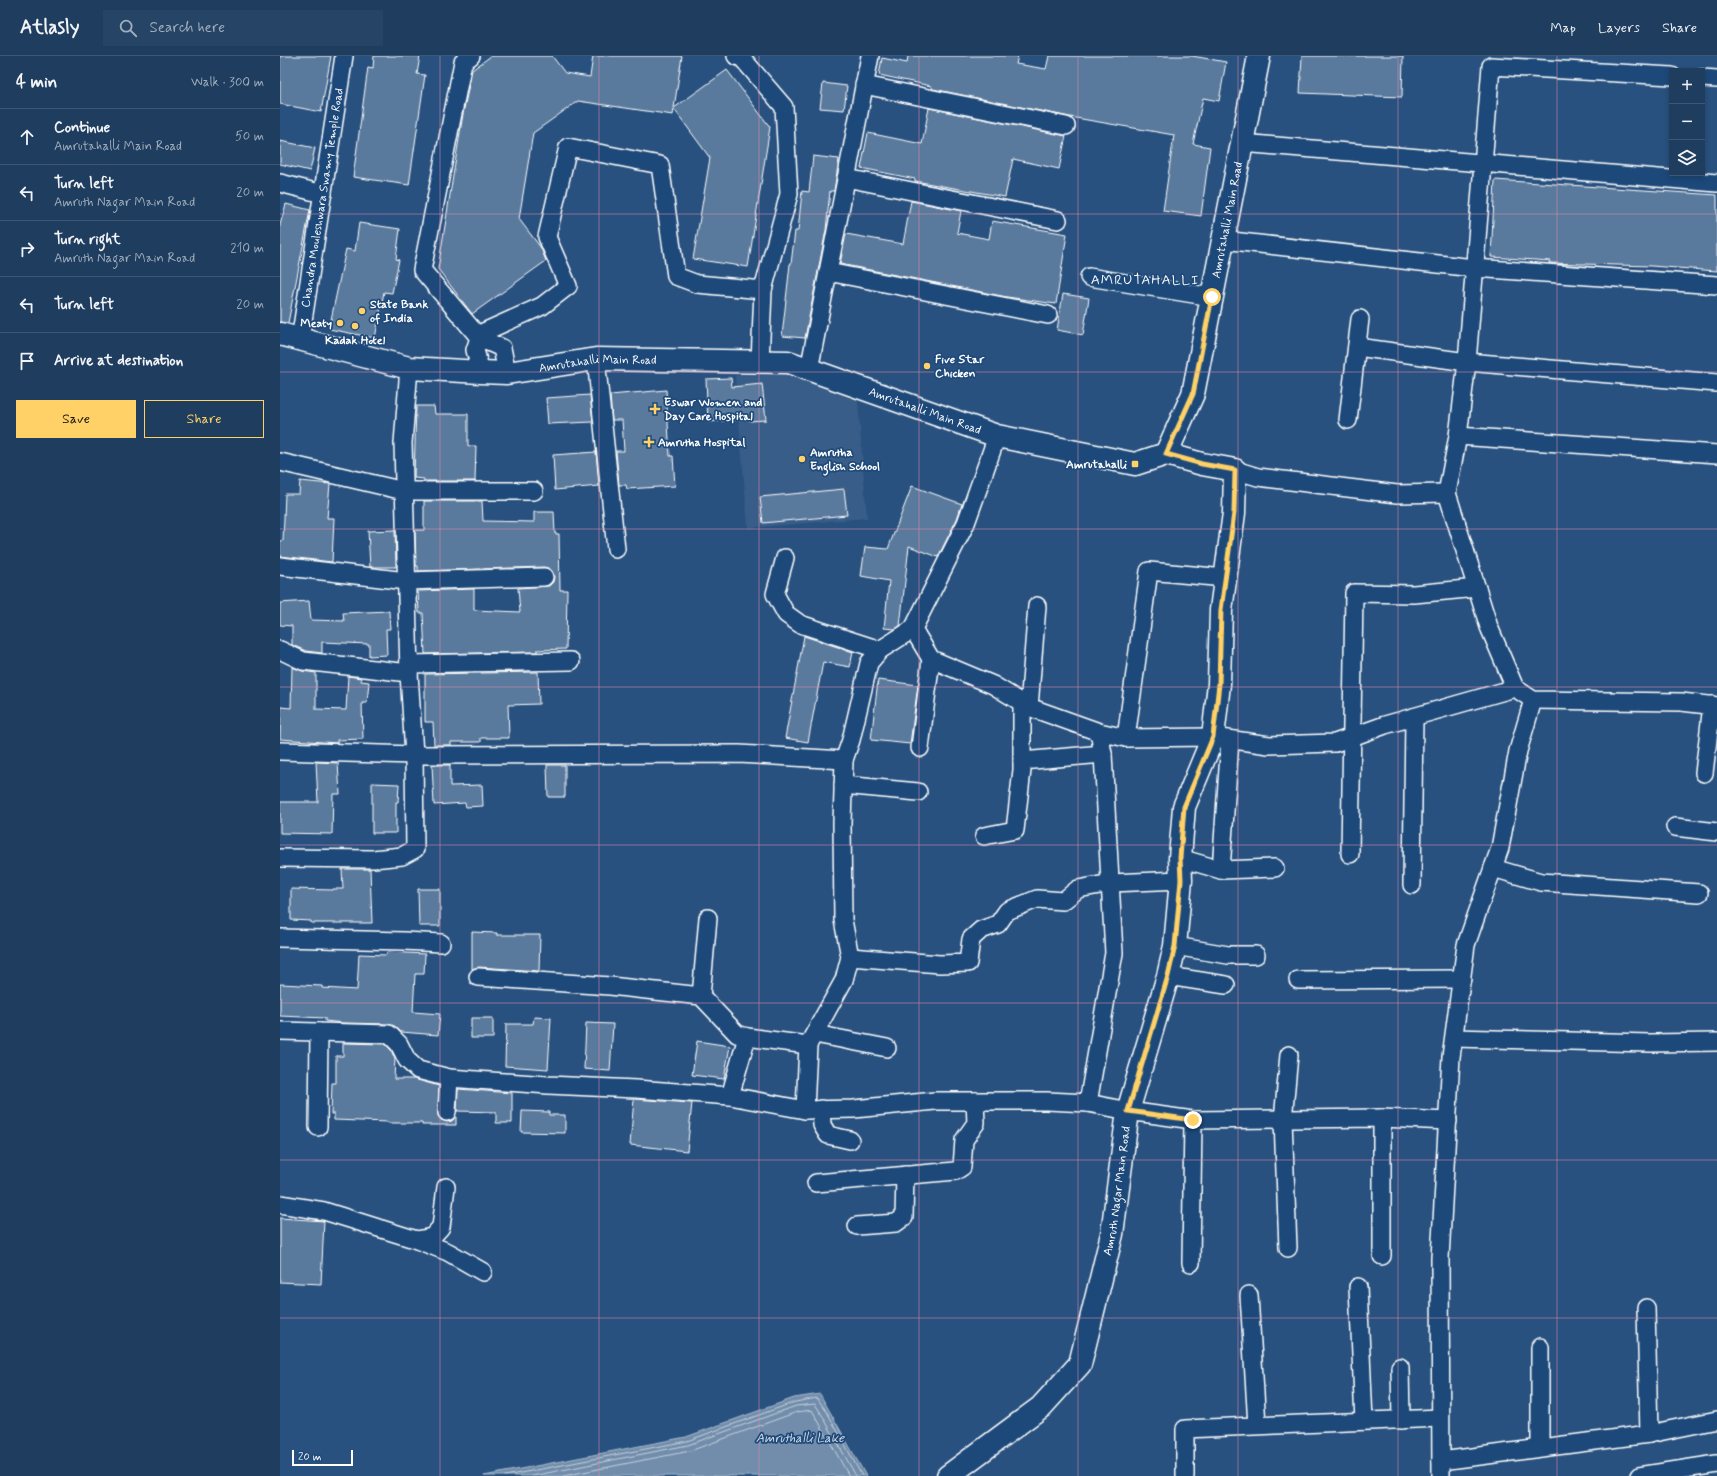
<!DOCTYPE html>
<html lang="en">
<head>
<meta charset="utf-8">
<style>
  :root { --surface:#1e3d5f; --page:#264465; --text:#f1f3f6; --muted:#a1aebd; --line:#3c5674; --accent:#ffd166 }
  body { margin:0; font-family:Mynerve,sans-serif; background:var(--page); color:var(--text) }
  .controls { position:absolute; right:12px; top:12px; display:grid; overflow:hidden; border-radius:0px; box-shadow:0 2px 6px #0003 }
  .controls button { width:36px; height:36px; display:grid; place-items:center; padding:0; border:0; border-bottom:1px solid var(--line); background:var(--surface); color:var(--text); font:20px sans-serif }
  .scale { position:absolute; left:12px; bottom:10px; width:61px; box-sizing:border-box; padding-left:4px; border:2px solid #fff; border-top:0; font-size:11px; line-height:14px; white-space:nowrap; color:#fff; -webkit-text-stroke:3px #1f4a7a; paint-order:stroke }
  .stop { position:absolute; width:12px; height:12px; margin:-9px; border:3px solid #ffd166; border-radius:50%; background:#fff }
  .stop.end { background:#ffd166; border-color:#fff; box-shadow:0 1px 4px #0008 }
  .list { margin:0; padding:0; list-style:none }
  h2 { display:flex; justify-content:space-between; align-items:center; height:52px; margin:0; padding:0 16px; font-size:17px }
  h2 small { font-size:13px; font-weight:400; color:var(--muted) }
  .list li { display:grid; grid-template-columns:26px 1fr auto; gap:12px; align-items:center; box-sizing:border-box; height:56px; padding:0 16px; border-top:1px solid var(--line) }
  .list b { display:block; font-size:15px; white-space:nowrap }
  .list p { margin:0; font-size:13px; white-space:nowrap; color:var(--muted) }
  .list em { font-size:13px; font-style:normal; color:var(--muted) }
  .actions { display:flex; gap:8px; padding:12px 16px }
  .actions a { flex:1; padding:9px 0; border:1px solid var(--accent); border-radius:0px; text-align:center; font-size:14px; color:var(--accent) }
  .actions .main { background:var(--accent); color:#111 }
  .icon { flex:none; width:22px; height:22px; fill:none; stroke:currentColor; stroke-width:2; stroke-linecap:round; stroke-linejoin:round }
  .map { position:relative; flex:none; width:1437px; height:1420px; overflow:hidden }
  header { display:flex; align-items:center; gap:24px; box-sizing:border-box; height:56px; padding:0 20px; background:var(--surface); border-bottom:1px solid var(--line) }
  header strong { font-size:19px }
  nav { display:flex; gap:22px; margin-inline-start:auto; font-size:14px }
  .search { width:280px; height:36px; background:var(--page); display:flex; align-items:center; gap:10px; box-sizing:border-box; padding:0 14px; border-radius:0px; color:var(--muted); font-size:15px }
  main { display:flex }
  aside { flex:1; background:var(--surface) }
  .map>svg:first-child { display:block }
  .built { fill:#375d88 }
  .water { fill:#718dab; stroke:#aabbcd }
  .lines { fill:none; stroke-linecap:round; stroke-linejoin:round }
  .shore { stroke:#c6d1dd; stroke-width:1 }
  .building { fill:#5a7a9d; stroke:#fff }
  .street-casing { stroke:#fff; stroke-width:20 }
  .secondary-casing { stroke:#fff; stroke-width:25 }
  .street { stroke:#1f4a7a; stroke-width:17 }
  .secondary { stroke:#1f4a7a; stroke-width:22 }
  .route { stroke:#ffd166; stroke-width:5 }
  .grid { fill:none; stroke:#e08cad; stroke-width:1; stroke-opacity:0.55 }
  .poi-dot { fill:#ffd166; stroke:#1f4a7a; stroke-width:1.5 }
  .labels { text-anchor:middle; stroke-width:3.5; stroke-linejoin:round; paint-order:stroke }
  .street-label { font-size:12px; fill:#fff; stroke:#1f4a7a }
  .poi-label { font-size:12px; font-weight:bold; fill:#fff; stroke:#1f4a7a; text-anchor:start }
  .water-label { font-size:13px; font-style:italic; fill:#d4dde6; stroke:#1f4a7a }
  .quarter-label { font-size:14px; letter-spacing:1px; fill:#fff; stroke:#1f4a7a }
</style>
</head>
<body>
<header>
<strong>Atlasly</strong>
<div class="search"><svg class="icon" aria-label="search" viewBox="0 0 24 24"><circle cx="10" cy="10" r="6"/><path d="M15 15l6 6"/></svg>Search here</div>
<nav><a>Map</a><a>Layers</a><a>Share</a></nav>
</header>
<main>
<aside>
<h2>4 min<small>Walk · 300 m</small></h2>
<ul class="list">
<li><svg class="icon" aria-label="ahead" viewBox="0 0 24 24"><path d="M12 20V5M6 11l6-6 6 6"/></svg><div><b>Continue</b><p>Amrutahalli Main Road</p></div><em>50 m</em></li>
<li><svg class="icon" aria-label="left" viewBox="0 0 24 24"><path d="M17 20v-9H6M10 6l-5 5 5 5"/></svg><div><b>Turn left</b><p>Amruth Nagar Main Road</p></div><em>20 m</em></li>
<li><svg class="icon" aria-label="right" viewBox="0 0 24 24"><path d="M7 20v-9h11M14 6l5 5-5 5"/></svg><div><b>Turn right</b><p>Amruth Nagar Main Road</p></div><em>210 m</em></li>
<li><svg class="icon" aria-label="left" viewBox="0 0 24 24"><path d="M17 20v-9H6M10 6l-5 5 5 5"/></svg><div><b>Turn left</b></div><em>20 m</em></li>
<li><svg class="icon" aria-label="arrive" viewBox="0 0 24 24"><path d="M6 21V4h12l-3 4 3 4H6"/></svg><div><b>Arrive at destination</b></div></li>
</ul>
<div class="actions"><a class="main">Save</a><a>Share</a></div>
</aside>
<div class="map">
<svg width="1437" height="1420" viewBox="0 0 1437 1420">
  <rect width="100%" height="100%" fill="#28517f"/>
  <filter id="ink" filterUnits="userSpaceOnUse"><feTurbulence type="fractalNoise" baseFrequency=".025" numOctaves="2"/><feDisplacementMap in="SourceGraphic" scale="8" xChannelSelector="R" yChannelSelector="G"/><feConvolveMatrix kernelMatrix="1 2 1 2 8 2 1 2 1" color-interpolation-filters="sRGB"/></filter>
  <g filter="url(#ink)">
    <path class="built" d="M 506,318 L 578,345 L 587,462 L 468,472 L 455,319 Z"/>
    <path class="water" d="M 540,1338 L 586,1420 L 204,1420 L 406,1381 L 514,1342 Z"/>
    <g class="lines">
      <path class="shore" d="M 225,1420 L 407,1385 L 515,1346 L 537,1342 L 547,1356 L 582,1420
        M 252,1420 L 408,1389 L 516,1350 L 535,1348 L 542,1359 L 576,1420
        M 283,1420 L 410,1395 L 517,1356 L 532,1354 L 569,1420"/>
    </g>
    <path class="building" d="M 0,0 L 51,0 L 41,56 L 0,48 Z
      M 94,0 L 140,0 L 137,18 L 145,19 L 129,129 L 73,121 L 88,11 L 93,12 Z
      M 211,0 L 272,0 L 285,17 L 310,21 L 313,0 L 402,0 L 394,52 L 447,14 L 490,71 L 468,211 L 413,203 L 430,102 L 394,53 L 393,59 L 298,45 L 253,77 L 239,163 L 261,192 L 266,205 L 192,258 L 158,213 L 183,58 L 192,14 Z
      M 628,0 L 738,0 L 736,8 L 766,13 L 769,0 L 912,0 L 946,6 L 939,45 L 923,42 L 913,88 L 930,91 L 921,160 L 883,155 L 894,79 L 790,61 L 653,33 L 651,30 L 599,19 L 602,2 L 627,7 Z
      M 1022,0 L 1123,0 L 1122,41 L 1020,37 Z
      M 543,27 L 567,30 L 564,54 L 540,52 Z
      M 649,52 L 786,80 L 779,113 L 733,103 L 725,141 L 635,125 L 635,123 L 581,112 L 588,77 L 642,88 Z
      M 0,85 L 35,92 L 30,115 L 0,108 Z
      M 533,100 L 559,103 L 554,135 L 550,135 L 546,174 L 525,282 L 502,280 L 510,208 L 511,208 L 515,175 L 518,175 L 522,135 L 529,136 Z
      M 1215,124 L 1437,139 L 1437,215 L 1371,210 L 1269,207 L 1270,205 L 1211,201 Z
      M 631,145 L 681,155 L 677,177 L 709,183 L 712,165 L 787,178 L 776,248 L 727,241 L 560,208 L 566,178 L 623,188 Z
      M 6,148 L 30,154 L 8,267 L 0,266 L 0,169 Z
      M 79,167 L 120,173 L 116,203 L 119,204 L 112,237 L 104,236 L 95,282 L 49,273 L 66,193 L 75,195 Z
      M 783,238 L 809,242 L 803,279 L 777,274 Z
      M 451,322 L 452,331 L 482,328 L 486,364 L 470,365 L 469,363 L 428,366 L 426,323 Z
      M 386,334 L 390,400 L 393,400 L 395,430 L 347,433 L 346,429 L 339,429 L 336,395 L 344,395 L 342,364 L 332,364 L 330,339 Z
      M 310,339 L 313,366 L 268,368 L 266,342 Z
      M 136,350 L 154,350 L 155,358 L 188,358 L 188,390 L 196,390 L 195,425 L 144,425 L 144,423 L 134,422 Z
      M 316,396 L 319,430 L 275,434 L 273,399 Z
      M 20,425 L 50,428 L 47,462 L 54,462 L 52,506 L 0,500 L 0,485 L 3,485 L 5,438 L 19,438 Z
      M 632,430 L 682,448 L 677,463 L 658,501 L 629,490 L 620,570 L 615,573 L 604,572 L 609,525 L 581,520 L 585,491 L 608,493 Z
      M 564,433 L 567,459 L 483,467 L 480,441 Z
      M 144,445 L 202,445 L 203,465 L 254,466 L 254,456 L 274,456 L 275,478 L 279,478 L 280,534 L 287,534 L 286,593 L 257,594 L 257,596 L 145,598 L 143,557 L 139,557 L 138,535 L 194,533 L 194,554 L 240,556 L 238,532 L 269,530 L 273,526 L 274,521 L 272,515 L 268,512 L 264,511 L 138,515 L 138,510 L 136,510 L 135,474 L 144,474 Z
      M 115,474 L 116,511 L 90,511 L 88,475 Z
      M 29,545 L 31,564 L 64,565 L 63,557 L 109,555 L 110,573 L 106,573 L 107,599 L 89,600 L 89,588 L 42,586 L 42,597 L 26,595 L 12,589 L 12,570 L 0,569 L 0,547 Z
      M 524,580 L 573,596 L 570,611 L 543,606 L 528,686 L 505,682 Z
      M 12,611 L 22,615 L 36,617 L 36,653 L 66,654 L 68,620 L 81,622 L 81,625 L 89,626 L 87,647 L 82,647 L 83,683 L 57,684 L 57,687 L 0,683 L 1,651 L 11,652 Z
      M 258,616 L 259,648 L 228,649 L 229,682 L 201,682 L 201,686 L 171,686 L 171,689 L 154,689 L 153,666 L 145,666 L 145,618 Z
      M 598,624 L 638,629 L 630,688 L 591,684 Z
      M 36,706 L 58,707 L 60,738 L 53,738 L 52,778 L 0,777 L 0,746 L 38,746 Z
      M 152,709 L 170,709 L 170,730 L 202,729 L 203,750 L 186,751 L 185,747 L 154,749 Z
      M 267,709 L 285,709 L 285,741 L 268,741 Z
      M 92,727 L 119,728 L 118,746 L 116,746 L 116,777 L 92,777 Z
      M 62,813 L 90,813 L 92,867 L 31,867 L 31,865 L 11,864 L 11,833 L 53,834 L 53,833 L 63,833 Z
      M 138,833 L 160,833 L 160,870 L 139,870 Z
      M 192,876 L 217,877 L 217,879 L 260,879 L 259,915 L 199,911 L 192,913 Z
      M 107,896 L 145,898 L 144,918 L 135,918 L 133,956 L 160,958 L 158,979 L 121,976 L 116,971 L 109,968 L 63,967 L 45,965 L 45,962 L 0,960 L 0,928 L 42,930 L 42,932 L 77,934 L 79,898 L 106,899 Z
      M 254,961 L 271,962 L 268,1013 L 225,1010 L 226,968 L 253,968 Z
      M 191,962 L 213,962 L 213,982 L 191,982 Z
      M 306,967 L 333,968 L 330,1015 L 304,1013 Z
      M 417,985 L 450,990 L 444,1023 L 412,1019 Z
      M 63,987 L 105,988 L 111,994 L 115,1003 L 114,1023 L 134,1023 L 159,1030 L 158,1060 L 161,1064 L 167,1066 L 172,1065 L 176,1060 L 176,1069 L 142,1069 L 142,1067 L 108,1067 L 108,1066 L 54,1064 L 54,1058 L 51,1058 L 52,1027 L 56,1027 L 56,1000 L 63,1000 Z
      M 178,1033 L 232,1037 L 232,1067 L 216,1067 L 216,1056 L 177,1055 Z
      M 354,1043 L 412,1047 L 407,1095 L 350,1089 Z
      M 242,1055 L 269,1056 L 269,1059 L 285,1059 L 285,1077 L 241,1076 Z
      M 0,1162 L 44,1165 L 41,1228 L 0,1226 Z"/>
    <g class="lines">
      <g class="street-casing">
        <g id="street">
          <path d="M 191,0 L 183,6 L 142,214 L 197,279 L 199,282 L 195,294 L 201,316"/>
          <path d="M 456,0 L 462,2 L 504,51 L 509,138 L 483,234 L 480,306"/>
          <path d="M 1392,20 L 1211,10 L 1187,306 L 1178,380 L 1437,398"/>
          <path d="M 1422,22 L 1437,23"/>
          <path d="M 584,29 L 786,70"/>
          <path d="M 962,87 L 1437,127"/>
          <path d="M 566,122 L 778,164"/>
          <path d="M 0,127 L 43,138"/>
          <path d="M 943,184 L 1194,212 L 1437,229"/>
          <path d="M 548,216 L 768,259"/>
          <path d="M 809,221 L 932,241"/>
          <path d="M 197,279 L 262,250 L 288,230 L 267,181 L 288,91 L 380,109 L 396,220 L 417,228 L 483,234"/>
          <path d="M 199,282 L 222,292 L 227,317"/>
          <path id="s1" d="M 20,284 L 64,0"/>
          <path d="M 1077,291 L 1187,306 L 1437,327"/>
          <path d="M 316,303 L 336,493"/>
          <path d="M 529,314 L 590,0"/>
          <path d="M 1068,364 L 1080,263"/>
          <path d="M 717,380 L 686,467 L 633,573 L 651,603 L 713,629 L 749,651 L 819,676 L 846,682 L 933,681 L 989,689 L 1055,687 L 1105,669 L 1235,632"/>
          <path d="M 0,406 L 124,435 L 254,435"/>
          <path d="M 955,414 L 978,421 L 1117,438 L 1167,437 L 1209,571 L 1235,632 L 1253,644 L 1401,646 L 1437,650"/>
          <path d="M 1167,437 L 1178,380"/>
          <path d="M 505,502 L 495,538 L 506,558 L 520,568 L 600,594"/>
          <path d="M 0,510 L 126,525 L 264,521"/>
          <path d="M 0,594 L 23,605 L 129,617"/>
          <path d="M 129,608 L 291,605"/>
          <path d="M 749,651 L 757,550"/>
          <path d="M 846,682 L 869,515 L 945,522"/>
          <path d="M 640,692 L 651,603"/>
          <path d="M 0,695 L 134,699 L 459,698 L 564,704 L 571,684 L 589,607 L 600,594 L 633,573"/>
          <path d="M 742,705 L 823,698"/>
          <path d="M 1424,717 L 1432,649"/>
          <path d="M 563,729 L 638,736"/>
          <path d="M 1395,771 L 1437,776"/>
          <path d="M 704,780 L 735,774 L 742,714 L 742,647"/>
          <path d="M 1070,798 L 1074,537 L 1134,538 L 1197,532"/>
          <path d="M 0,802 L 93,803 L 122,800 L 135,793 L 134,699 L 129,617 L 123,387 L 129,312"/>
          <path d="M 900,802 L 941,814 L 995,812"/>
          <path d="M 1213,812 L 1261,826 L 1419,837"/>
          <path d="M 941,814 L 950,684"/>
          <path d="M 1132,829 L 1134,661"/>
          <path d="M 0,882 L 124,885 L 161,887"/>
          <path d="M 895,890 L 948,899 L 976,899"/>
          <path d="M 570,901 L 660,908 L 688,907 L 691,883 L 701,874 L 718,868 L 727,855 L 757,843 L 783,845 L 798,833 L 831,827 L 901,824"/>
          <path d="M 888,920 L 946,929"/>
          <path d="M 198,921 L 330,930 L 421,940 L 457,978 L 467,981 L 528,989 L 564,924 L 570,901 L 563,864 L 562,767 L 564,704"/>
          <path d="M 1018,924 L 1182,923"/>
          <path d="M 421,940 L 428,862"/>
          <path d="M 0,975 L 109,978 L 119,988 L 127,1004 L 138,1014 L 169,1022 L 268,1029 L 356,1033 L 450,1040"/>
          <path d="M 535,978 L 607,992"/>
          <path d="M 467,981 L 450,1040 L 525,1054 L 528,989"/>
          <path d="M 1174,982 L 1370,987 L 1437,986"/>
          <path d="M 808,1047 L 834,897 L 823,698 L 819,676"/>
          <path d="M 541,1053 L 542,1069 L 548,1079 L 570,1084"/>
          <path d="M 525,1054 L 574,1053 L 655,1045 L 767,1045 L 808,1047 L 848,1055 L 913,1064 L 1102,1062 L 1102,1200"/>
          <path d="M 167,1056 L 169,1022"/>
          <path d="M 1102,1062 L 1168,1065"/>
          <path d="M 38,1071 L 39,976"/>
          <path d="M 536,1127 L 676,1115 L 682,1111 L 684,1084 L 696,1067 L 695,1045"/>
          <path d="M 0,1148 L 44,1155 L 137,1184 L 152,1181 L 161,1171 L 166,1131"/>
          <path d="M 577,1170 L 616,1167 L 624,1161 L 625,1119"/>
          <path d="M 137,1184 L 168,1196 L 203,1216"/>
          <path d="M 1008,1192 L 1003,1064 L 1009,999"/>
          <path d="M 911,1207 L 913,1064"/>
          <path d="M 1078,1231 L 1084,1365"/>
          <path d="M 969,1239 L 977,1369"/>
          <path d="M 1366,1252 L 1369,1378"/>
          <path d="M 1120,1311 L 1121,1364"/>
          <path d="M 1260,1391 L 1260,1291"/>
          <path d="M 1161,1405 L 1369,1378 L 1437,1364"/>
          <path d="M 905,1420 L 905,1373 L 1160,1362"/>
          <path d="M 1161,1420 L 1160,1202 L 1171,1001 L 1186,889 L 1220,792 L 1238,695 L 1253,644"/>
          <path d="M 1359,1420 L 1437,1408"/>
        </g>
      </g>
      <g class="secondary-casing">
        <g id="secondary">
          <path id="s2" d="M 0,278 L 129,312 L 201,316 L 227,317 L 316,303 L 508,306 L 717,380 L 855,408 L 886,398 L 913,338 L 979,0"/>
          <path id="s3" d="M 668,1420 L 761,1351 L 800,1308 L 832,1178 L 848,1055 L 888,920 L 895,890 L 901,824 L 900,802 L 904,751 L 933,681 L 939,628 L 941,554 L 954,457 L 955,414 L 922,408 L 886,398"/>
        </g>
      </g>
      <use href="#street" class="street"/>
      <use href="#secondary" class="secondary"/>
    </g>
  </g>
  <g class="lines" filter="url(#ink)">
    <path class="route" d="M 913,1064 L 848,1055 L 888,920 L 895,890 L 901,824 L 900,802 L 904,751 L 933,681 L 939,628 L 941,554 L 954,457 L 955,414 L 922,408 L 886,398 L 913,338 L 932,241"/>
  </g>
  <path class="grid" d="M 160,0 L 160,1420M 319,0 L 319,1420M 479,0 L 479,1420M 639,0 L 639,1420M 798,0 L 798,1420M 958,0 L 958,1420M 1118,0 L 1118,1420M 1277,0 L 1277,1420M 0,158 L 1437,158M 0,316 L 1437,316M 0,473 L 1437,473M 0,631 L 1437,631M 0,789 L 1437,789M 0,947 L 1437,947M 0,1104 L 1437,1104M 0,1262 L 1437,1262"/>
  <g class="poi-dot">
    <circle cx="82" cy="255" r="4"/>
    <circle cx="60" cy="267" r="4"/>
    <circle cx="75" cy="270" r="4"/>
    <circle cx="647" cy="310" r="4"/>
    <path d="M373 347h4v4h4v4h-4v4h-4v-4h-4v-4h4z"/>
    <path d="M367 380h4v4h4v4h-4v4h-4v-4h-4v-4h4z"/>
    <circle cx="522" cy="403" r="4"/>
    <rect x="851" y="404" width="8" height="8" rx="2"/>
  </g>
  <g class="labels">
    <g class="street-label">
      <text dy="4" stroke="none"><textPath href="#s1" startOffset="144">Chandra Mouleshwara Swamy Temple Road</textPath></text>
      <text dy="4" stroke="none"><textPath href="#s2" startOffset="1152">Amrutahalli Main Road</textPath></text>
      <text dy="4" stroke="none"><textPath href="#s2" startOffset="323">Amrutahalli Main Road</textPath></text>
      <text dy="4" stroke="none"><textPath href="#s2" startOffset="659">Amrutahalli Main Road</textPath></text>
      <text dy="4" stroke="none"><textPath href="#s3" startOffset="351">Amruth Nagar Main Road</textPath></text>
    </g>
    <g class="poi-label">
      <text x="90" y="252">State Bank<tspan x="90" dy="14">of India</tspan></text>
      <text x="52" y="271" text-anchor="end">Meaty</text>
      <text x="75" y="288" text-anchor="middle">Kadak Hotel</text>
      <text x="655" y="307">Five Star<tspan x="655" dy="14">Chicken</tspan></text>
      <text x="384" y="350">Eswar Women and<tspan x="384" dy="14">Day Care Hospital</tspan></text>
      <text x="378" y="390">Amrutha Hospital</text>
      <text x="530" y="400">Amrutha<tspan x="530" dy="14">English School</tspan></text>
      <text x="847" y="412" text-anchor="end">Amrutahalli</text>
    </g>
    <g class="water-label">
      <text x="520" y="1386">Amruthalli Lake</text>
    </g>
    <g class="quarter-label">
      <text x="865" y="228">AMRUTAHALLI</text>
    </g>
  </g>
</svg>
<div class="controls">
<button>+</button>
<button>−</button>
<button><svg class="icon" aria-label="layers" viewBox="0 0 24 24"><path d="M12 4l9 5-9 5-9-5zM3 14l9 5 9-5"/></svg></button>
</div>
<div class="scale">20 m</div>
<div class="stop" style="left:932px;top:241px"></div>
<div class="stop end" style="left:913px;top:1064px"></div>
</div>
</main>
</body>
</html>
